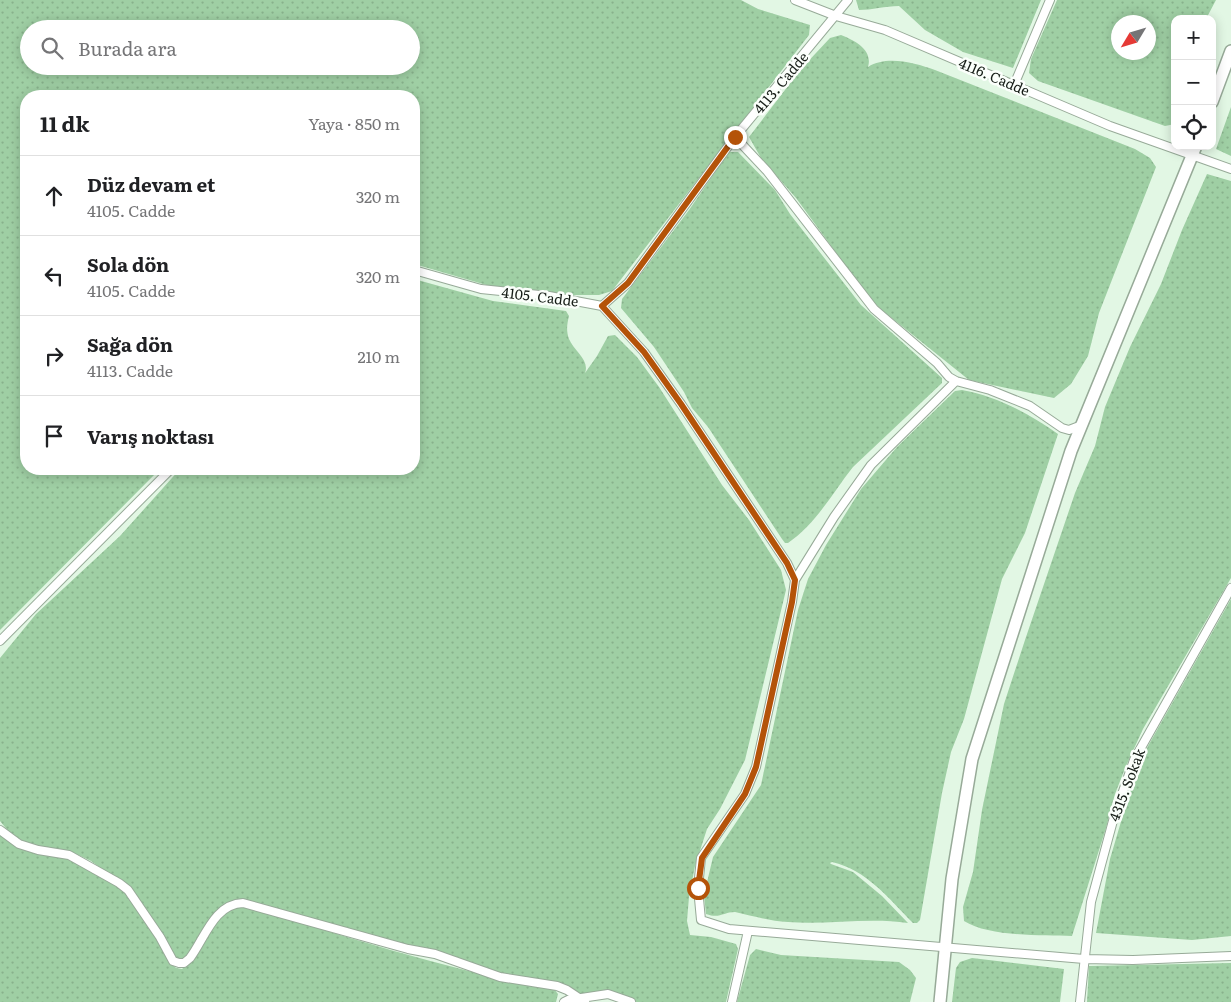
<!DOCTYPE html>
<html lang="tr">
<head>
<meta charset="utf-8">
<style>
  :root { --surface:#fff; --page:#f2f2f2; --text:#202124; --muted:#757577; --line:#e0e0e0 }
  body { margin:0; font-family:Literata,serif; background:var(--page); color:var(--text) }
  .controls { position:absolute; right:15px; top:15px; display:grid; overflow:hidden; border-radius:10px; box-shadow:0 2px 12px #0003 }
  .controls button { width:45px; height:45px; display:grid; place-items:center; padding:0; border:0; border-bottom:1px solid var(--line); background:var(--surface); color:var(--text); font:25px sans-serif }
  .compass { position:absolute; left:1111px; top:15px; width:45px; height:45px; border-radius:50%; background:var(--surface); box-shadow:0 2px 12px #0003; rotate:232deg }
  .stop { position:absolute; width:15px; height:15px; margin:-11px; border:4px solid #b45309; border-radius:50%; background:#fff }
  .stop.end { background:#b45309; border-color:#fff; box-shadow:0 1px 5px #0008 }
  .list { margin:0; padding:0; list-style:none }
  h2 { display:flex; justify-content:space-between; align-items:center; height:65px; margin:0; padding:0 20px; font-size:21px }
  h2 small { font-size:16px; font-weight:400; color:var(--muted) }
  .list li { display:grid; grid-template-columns:32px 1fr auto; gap:15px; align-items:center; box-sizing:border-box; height:80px; padding:0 20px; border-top:1px solid var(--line) }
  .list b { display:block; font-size:19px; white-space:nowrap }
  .list p { margin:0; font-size:16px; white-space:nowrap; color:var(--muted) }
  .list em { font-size:16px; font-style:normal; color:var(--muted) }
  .icon { flex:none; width:28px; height:28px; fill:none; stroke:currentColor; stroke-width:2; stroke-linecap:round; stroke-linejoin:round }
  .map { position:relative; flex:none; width:1231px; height:1002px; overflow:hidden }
  .search { position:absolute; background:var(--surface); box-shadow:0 2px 12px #0003; left:20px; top:20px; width:400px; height:55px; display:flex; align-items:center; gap:12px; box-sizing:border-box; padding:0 18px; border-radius:28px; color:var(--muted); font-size:19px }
  .panel { position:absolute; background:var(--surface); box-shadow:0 2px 12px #0003; left:20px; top:90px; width:400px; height:385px; border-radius:20px }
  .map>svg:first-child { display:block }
  .green { fill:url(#green-dots); fill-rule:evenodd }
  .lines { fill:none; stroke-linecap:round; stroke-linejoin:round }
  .street-casing { stroke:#97aa98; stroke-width:10 }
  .secondary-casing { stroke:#97aa98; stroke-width:14 }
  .street { stroke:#fff; stroke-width:8 }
  .secondary { stroke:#fff; stroke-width:11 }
  .route { stroke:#b45309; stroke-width:6 }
  .labels { text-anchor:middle; stroke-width:5; stroke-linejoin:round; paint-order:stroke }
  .street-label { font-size:14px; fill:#161d17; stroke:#fbfffb }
</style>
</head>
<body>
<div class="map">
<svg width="1231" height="1002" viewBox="0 0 1231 1002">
  <defs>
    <pattern id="green-dots" width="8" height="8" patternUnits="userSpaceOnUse" patternTransform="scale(1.25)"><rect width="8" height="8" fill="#9fcfa4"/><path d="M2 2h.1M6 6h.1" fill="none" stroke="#88b18c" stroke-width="1.8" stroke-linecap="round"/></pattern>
  </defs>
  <rect width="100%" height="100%" fill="#e2f7e4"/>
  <path class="green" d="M 0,0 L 741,0 L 758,9 L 810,25 L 809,35 L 612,291 L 599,295 L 573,295 L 490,286 L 414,264 L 414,96 L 26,96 L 26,469 L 160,469 L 0,630 ZM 29,29 L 411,29 L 411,66 L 29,66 Z
    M 856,0 L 1041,0 L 1013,68 L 963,52 L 925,30 L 899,6 C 885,6 872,10 859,10 Z
    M 1057,0 L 1216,0 L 1206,19 L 1175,19 L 1175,124 L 1165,126 L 1038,81 L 1029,73 L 1031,59 ZM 1148,22 L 1148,52 L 1118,52 L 1118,22 Z
    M 841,35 C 856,41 873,50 868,67 C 887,55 915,63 935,70 L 1135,149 L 1150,158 L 1156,167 L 1099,313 L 1088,356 L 1071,384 L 1054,398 L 969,380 L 883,311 L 870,299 L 796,198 L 761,158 L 749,137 L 801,69 L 830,38 Z
    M 1231,107 L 1231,156 L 1216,149 Z
    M 729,152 L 738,152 L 775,190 L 790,214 L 861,305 L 942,378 L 942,383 L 853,467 C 833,492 816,524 788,543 L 785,543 L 782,539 L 708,427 L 692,408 L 684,392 L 654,347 L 621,308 L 622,299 L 689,210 Z
    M 1207,174 L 1231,181 L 1231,578 L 1143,729 L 1126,766 L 1115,794 L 1106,828 L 1072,936 C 1043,935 989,937 964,921 L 963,907 L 973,872 L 982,810 L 1004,704 L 1025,640 L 1075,493 L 1095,446 L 1105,407 L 1130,347 L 1161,284 L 1182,230 Z
    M 414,279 L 493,301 L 566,311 L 569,316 C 567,324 566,331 569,339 C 574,351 590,360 585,373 L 597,356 L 608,336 L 615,335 L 637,357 L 659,387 L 722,485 L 749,520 L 781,570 L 786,590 L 745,760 L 720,809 L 707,829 L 695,866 L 689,897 L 687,921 L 690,935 L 711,937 L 736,944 L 738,949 L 726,1002 L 636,1002 L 630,998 L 578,993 L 565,986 L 515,978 L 380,941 L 270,908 L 228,903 L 184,961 L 174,957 L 131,890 L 91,861 L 72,852 L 44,849 L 21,842 L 13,837 L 0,821 L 0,658 L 36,614 L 120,536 L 180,469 L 414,469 Z
    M 962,390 C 997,396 1029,414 1058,434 L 1025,533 L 1002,579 L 964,719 L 951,752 L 942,793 L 920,920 L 917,923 L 913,923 C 889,899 867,870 832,862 L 830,863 L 831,864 L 853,872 L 882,896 L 908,923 C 869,917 828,925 788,922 C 770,921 753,916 735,912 C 723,912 720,919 706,914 L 704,895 L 713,857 L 761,785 L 798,610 L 808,579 L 826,545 L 861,489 L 897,447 L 955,391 Z
    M 1231,599 L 1231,936 L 1192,940 L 1096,933 L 1110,859 L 1130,791 L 1148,746 Z
    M 0,834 L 6,840 L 26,851 L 68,857 L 123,889 L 152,929 L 172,964 L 176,968 L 182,969 L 195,957 L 221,915 L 240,905 C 277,914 313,927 350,938 C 417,958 485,977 554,989 L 558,994 L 556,1002 L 0,1002 Z
    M 756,949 L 781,955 L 899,962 L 910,970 L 916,978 L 910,1002 L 737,1002 L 750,955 Z
    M 972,958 L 1064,969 L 1060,1002 L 952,1002 L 956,968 L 960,962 Z
    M 1231,963 L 1231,1002 L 1087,1002 L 1089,966 Z"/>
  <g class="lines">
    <g class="street-casing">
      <path id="street" d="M 795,0 L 836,16 L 885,30 L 1110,126 L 1231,169
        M 1014,85 L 1050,0
        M 735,137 L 767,171 L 874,309 L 937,363 L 949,377 L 956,381 L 990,390 L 1030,406 L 1062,428 L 1069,430 L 1082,425
        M 414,270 L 481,289 L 549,296 L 602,306 L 644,352 L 681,404 L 787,563 L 795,580 L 792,602 L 756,767 L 745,794 L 701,858 L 698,888 L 701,920 L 729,929 L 1084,959 L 1133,960 L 1231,956
        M 602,306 L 628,283 L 735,137 L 848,0
        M 795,580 L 834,517 L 871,465 L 956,381
        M 0,641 L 171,469
        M 0,830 L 19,844 L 38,850 L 69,855 L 119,883 L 128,890 L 160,937 L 173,961 L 179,963 L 184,963 L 190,958 C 205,938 214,904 243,903 L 408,949 L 435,954 L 500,977 L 557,986 L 567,990 L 585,1002
        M 564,1002 L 568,1000 L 608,994 L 631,1002
        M 732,1002 L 748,931
        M 1080,1002 L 1091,902 L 1114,817 L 1134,760 L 1231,588"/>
    </g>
    <g class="secondary-casing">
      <path id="secondary" d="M 1212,102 L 1231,51
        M 940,1002 L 952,879 L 972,759 L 1071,451 L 1196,146"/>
    </g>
    <use href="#street" class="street"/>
    <use href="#secondary" class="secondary"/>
  </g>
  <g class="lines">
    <path class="route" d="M 698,888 L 702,858 L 745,794 L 756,767 L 792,602 L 795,580 L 787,563 L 681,404 L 644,352 L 602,306 L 628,283 L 735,137"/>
  </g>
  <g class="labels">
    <g class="street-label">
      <text transform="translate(994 77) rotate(23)" y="5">4116. Cadde</text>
      <text transform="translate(781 83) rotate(-50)" y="5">4113. Cadde</text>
      <text transform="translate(540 297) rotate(7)" y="5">4105. Cadde</text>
      <text transform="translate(1127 785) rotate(-69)" y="5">4315. Sokak</text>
    </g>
  </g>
</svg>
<div class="controls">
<button>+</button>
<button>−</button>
<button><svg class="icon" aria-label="locate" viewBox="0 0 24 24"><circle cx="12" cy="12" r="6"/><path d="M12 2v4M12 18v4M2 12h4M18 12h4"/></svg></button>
</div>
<svg class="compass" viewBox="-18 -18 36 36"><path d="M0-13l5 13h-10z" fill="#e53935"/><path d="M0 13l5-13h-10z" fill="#757577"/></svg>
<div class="stop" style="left:698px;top:888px"></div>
<div class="stop end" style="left:735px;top:137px"></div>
<div class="search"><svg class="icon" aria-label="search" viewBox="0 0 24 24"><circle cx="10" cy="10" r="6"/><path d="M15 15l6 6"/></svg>Burada ara</div>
<section class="panel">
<h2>11 dk<small>Yaya · 850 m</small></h2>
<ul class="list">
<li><svg class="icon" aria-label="ahead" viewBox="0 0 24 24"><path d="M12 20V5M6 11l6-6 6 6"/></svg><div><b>Düz devam et</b><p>4105. Cadde</p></div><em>320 m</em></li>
<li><svg class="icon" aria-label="left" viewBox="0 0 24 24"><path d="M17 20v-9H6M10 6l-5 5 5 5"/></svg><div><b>Sola dön</b><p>4105. Cadde</p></div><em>320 m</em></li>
<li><svg class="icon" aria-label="right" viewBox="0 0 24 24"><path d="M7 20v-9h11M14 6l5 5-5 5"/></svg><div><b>Sağa dön</b><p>4113. Cadde</p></div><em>210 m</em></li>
<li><svg class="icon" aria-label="arrive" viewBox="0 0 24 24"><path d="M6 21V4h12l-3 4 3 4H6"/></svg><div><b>Varış noktası</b></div></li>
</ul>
</section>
</div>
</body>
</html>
